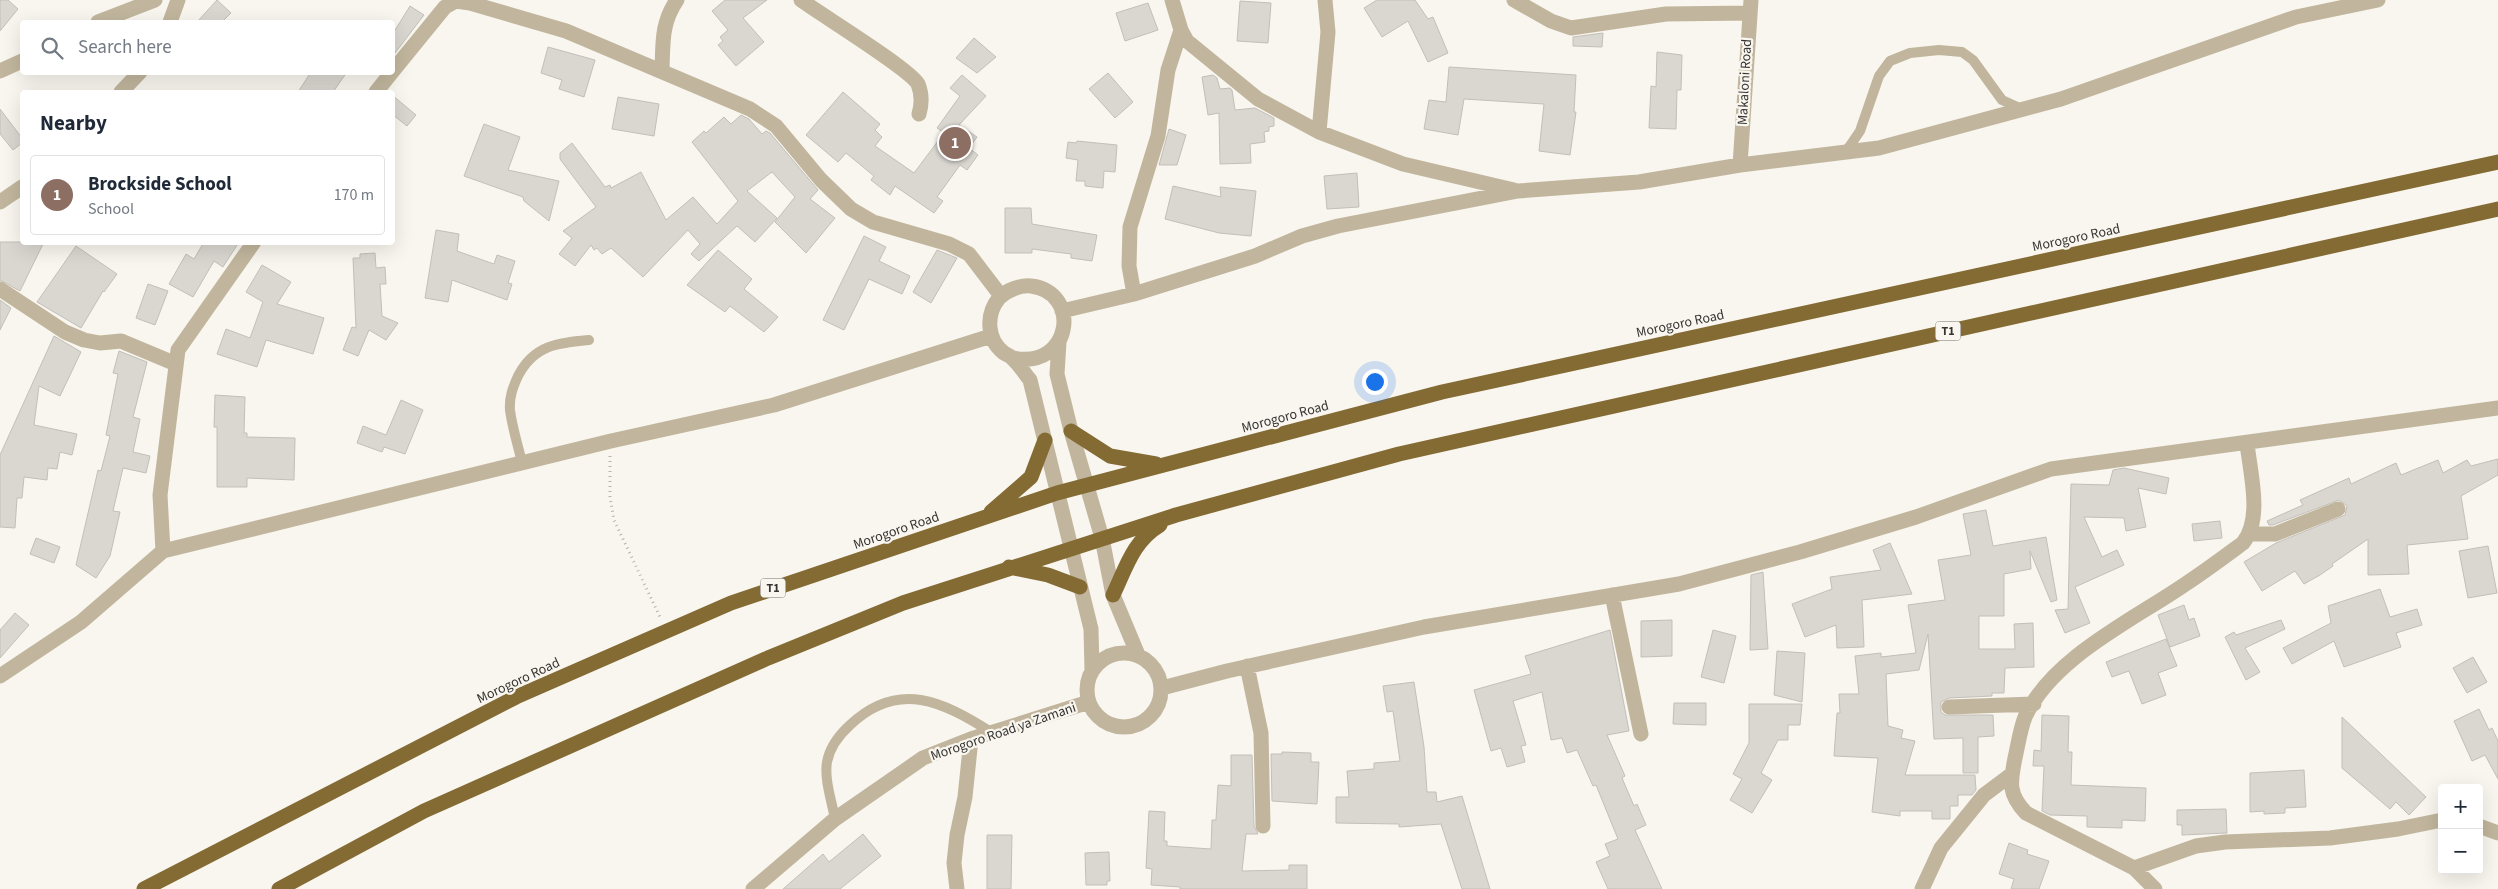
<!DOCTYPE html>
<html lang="en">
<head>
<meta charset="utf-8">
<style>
  :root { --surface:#fff; --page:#f6f6f7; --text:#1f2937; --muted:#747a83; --line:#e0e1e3; --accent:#1a73e8 }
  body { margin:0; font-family:"Source Sans 3",sans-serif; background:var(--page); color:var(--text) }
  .controls { position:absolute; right:15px; bottom:15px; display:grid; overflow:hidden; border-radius:5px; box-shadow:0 5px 20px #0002 }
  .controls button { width:45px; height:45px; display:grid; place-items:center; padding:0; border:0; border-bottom:1px solid var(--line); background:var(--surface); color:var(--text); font:25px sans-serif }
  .you { position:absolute; left:1374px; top:381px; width:18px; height:18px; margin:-12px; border:4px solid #fff; border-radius:50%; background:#1a73e8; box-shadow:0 0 0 8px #1a73e833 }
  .badge { display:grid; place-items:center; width:32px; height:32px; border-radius:50%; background:var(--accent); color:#fff; font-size:16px; font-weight:700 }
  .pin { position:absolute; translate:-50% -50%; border:2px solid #fff; box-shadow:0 1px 5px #0006 }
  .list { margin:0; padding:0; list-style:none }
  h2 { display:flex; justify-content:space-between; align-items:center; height:65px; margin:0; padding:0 20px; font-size:21px }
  h2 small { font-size:16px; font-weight:400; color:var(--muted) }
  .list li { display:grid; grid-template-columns:32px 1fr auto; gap:15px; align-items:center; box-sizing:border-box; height:80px; margin:0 10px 10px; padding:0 10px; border:1px solid var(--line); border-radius:5px }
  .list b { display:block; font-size:19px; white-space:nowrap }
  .list p { margin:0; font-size:16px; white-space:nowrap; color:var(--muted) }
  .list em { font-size:16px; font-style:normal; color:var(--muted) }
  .icon { flex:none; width:28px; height:28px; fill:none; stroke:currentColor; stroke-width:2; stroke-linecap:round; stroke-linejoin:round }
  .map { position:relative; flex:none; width:2498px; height:889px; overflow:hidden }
  .search { position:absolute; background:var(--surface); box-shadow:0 5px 20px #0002; left:20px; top:20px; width:375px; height:55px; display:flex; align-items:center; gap:12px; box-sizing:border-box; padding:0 18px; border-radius:5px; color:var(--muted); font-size:19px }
  .panel { position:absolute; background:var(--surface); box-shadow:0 5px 20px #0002; left:20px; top:90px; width:375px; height:155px; border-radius:5px }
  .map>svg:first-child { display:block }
  .building { fill:#dad7d1; stroke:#c2bfb9 }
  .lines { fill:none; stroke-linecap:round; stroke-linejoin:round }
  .path { stroke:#b7b4af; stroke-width:3; stroke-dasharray:1 4; stroke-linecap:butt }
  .lane { stroke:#c1b69d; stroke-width:10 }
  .street { stroke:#c1b69d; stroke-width:15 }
  .highway { stroke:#836b33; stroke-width:15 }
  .labels { text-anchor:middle; stroke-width:4.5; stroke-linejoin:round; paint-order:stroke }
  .shield { fill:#f9f6ef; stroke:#706e6b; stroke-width:1 }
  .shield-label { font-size:12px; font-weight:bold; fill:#363432 }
  .street-label { font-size:14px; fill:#363432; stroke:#f9f6ef }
</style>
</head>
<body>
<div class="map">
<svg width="2498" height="889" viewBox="0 0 2498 889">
  <rect width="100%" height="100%" fill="#f9f6ef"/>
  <path class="building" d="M 0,0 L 8,0 L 18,9 L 0,31 Z
    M 217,0 L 231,13 L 222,22 L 197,22 Z
    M 725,0 L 767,0 L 743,18 L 764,42 L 736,66 L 718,45 L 723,41 L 720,37 L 728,30 L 712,11 Z
    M 1377,0 L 1415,0 L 1428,19 L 1433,17 L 1448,53 L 1428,62 L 1408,21 L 1382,37 L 1364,8 Z
    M 1240,1 L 1271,3 L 1268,43 L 1237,41 Z
    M 1148,3 L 1158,30 L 1125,41 L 1116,13 Z
    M 410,6 L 424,15 L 392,57 L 392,35 Z
    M 1603,33 L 1602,47 L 1573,46 L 1573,37 Z
    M 974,38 L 996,57 L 977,73 L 956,58 Z
    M 548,47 L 595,60 L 584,97 L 559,89 L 562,80 L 541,73 Z
    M 1657,52 L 1682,55 L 1681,90 L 1677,90 L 1676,129 L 1649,128 L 1651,86 L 1656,87 Z
    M 1449,67 L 1576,75 L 1574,112 L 1576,112 L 1570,155 L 1539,151 L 1544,104 L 1464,99 L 1458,135 L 1424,129 L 1429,100 L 1446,102 Z
    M 311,72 L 347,72 L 333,92 L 298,92 Z
    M 1108,73 L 1133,102 L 1115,118 L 1089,89 Z
    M 962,75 L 986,96 L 959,125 L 977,137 L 969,148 L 978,155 L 967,170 L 960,165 L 937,197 L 943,201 L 934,213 L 895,186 L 890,195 L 871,180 L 874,176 L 846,153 L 838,162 L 806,135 L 843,92 L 880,124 L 875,130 L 882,137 L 875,146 L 914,173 L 944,133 L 937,128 L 960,96 L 950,88 Z
    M 1213,75 L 1217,78 L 1220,89 L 1230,88 L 1232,90 L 1235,110 L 1255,108 L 1274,118 L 1274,126 L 1269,127 L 1269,131 L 1264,132 L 1265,142 L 1250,144 L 1251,163 L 1220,164 L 1219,113 L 1208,115 L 1202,77 Z
    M 392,95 L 416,115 L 407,126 L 392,114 Z
    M 618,97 L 659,104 L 654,136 L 612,129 Z
    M 0,109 L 22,138 L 22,143 L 13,150 L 0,134 Z
    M 741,115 L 749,119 L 762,134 L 766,131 L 770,133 L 818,190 L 810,199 L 835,218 L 806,253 L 775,222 L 795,197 L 772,172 L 747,191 L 777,218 L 755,242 L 737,226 L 699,261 L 691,254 L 700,244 L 688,230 L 643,277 L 611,248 L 602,254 L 597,248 L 594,250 L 591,245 L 575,266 L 559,254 L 572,238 L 563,231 L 596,207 L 560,159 L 560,153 L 572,143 L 605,187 L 610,185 L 611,188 L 641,172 L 666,220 L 693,197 L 717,224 L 738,201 L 692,142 L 704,131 L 706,133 L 724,117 L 731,124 Z
    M 484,124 L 520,137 L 508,170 L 559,181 L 549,221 L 524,201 L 523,197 L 464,176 Z
    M 1169,129 L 1186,135 L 1177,165 L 1159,165 Z
    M 1077,141 L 1117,145 L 1115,172 L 1104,171 L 1103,188 L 1085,186 L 1085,181 L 1076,181 L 1078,160 L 1066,158 L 1068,142 L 1076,143 Z
    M 1357,173 L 1359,207 L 1327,209 L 1324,176 Z
    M 1173,186 L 1221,197 L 1220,187 L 1256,191 L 1251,236 L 1219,233 L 1165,219 Z
    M 1005,208 L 1031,208 L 1032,224 L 1097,235 L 1092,261 L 1071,258 L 1071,254 L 1032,249 L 1032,253 L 1005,253 Z
    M 436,230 L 459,234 L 457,251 L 494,264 L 497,255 L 515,261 L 508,283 L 512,284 L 507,300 L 452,280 L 448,302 L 425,298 Z
    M 864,236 L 886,247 L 879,261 L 910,276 L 902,294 L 869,279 L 844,330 L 823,320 Z
    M 0,242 L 44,242 L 20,291 L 0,280 Z
    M 204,242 L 239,242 L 223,267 L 214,261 L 193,297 L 169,284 L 186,254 L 194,259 Z
    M 76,246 L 117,274 L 104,292 L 103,291 L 81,328 L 37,302 Z
    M 718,250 L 752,279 L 744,289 L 778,317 L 764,332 L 730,306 L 725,312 L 687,285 Z
    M 937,250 L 957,258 L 931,303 L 913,292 Z
    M 375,253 L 376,268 L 385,267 L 386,284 L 380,284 L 382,316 L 398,323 L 386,340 L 369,330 L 358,356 L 343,350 L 352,327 L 356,328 L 353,258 L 360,258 L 360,254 Z
    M 262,265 L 291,282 L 277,304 L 324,318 L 313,354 L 266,340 L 257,367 L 217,354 L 226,329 L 250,338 L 263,302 L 246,292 Z
    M 148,284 L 168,291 L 155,325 L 136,318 Z
    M 0,300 L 11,308 L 0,330 Z
    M 54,336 L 81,352 L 60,396 L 39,386 L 34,425 L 77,434 L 72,455 L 60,452 L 57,469 L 48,468 L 47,480 L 24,477 L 22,498 L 17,498 L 15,528 L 0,527 L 0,455 Z
    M 119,351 L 147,362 L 133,417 L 140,419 L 133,452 L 150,456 L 146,473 L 123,468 L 113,511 L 120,512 L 110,556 L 96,578 L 76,565 L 98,470 L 101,471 L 110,436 L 106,435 L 118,374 L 113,373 Z
    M 215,395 L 245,397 L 244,433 L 247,433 L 247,437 L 295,438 L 294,480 L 247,478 L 247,487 L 217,487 L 217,427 L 214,427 Z
    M 401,400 L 423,410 L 405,454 L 384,447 L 382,452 L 357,443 L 363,426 L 386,435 Z
    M 2498,459 L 2498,475 L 2461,496 L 2468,539 L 2407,545 L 2409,574 L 2368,575 L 2368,539 L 2332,564 L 2333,566 L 2320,575 L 2304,584 L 2295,571 L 2262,591 L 2244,562 L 2276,543 L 2345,515 L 2347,506 L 2339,500 L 2273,525 L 2269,525 L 2267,521 L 2303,505 L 2300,500 L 2349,478 L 2351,484 L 2396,463 L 2401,475 L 2438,460 L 2443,473 L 2467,460 L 2471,466 Z
    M 2124,468 L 2169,478 L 2166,494 L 2138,488 L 2146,527 L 2126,531 L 2124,518 L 2084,517 L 2102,557 L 2117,550 L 2124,565 L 2075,587 L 2090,623 L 2065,633 L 2055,610 L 2068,609 L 2071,484 L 2109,485 L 2113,470 Z
    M 1986,510 L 1993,546 L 2046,537 L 2057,600 L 2051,602 L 2030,551 L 2031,569 L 2004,574 L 2004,616 L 1979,616 L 1979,649 L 2015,649 L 2014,624 L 2033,623 L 2034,667 L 2005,668 L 2004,693 L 1992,693 L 1992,696 L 1949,698 L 1941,702 L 1941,712 L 1945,715 L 1993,715 L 1994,736 L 1978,737 L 1978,773 L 1963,773 L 1963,738 L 1934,739 L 1928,634 L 1919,670 L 1886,674 L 1888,726 L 1903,730 L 1901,738 L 1915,741 L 1905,775 L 1975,775 L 1976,790 L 1972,795 L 1958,795 L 1958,806 L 1950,806 L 1950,819 L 1932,819 L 1932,811 L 1900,811 L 1900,816 L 1872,812 L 1878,758 L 1834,756 L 1837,713 L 1840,713 L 1839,694 L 1859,694 L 1855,656 L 1881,653 L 1881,657 L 1916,653 L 1908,605 L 1945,600 L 1938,560 L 1971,555 L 1963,514 Z
    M 2220,521 L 2222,538 L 2194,541 L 2192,524 Z
    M 36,538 L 60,547 L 54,563 L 30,554 Z
    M 1890,543 L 1912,594 L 1862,600 L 1864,647 L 1837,648 L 1836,625 L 1805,637 L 1792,604 L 1832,589 L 1830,577 L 1881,570 L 1873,550 Z
    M 2488,546 L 2497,593 L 2468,598 L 2459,551 Z
    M 1763,572 L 1768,649 L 1750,650 L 1751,575 Z
    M 2380,589 L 2390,617 L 2417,609 L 2422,625 L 2396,633 L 2401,647 L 2344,667 L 2334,641 L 2292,664 L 2283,648 L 2331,623 L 2328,606 Z
    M 2184,605 L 2189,620 L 2194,618 L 2200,636 L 2170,647 L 2158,615 Z
    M 15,613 L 29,625 L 0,658 L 0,630 Z
    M 1672,620 L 1672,656 L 1641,657 L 1641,621 Z
    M 2281,620 L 2285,629 L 2245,648 L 2260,672 L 2246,680 L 2225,637 L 2234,632 L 2236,635 Z
    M 1610,630 L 1629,731 L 1607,735 L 1625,776 L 1622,778 L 1634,806 L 1637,804 L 1646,825 L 1635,830 L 1662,889 L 1608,889 L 1596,862 L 1610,856 L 1605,844 L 1618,839 L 1596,785 L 1593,786 L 1577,750 L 1567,753 L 1562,738 L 1551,740 L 1542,692 L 1513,701 L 1526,745 L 1521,746 L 1525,762 L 1507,767 L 1501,748 L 1491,751 L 1474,690 L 1531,674 L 1525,656 Z
    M 1713,630 L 1736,636 L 1724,683 L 1701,677 Z
    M 2166,639 L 2177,666 L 2158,673 L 2166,695 L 2142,704 L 2129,671 L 2112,677 L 2106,662 Z
    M 1777,651 L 1805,653 L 1802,702 L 1774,695 Z
    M 2473,657 L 2487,682 L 2467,693 L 2453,668 Z
    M 1414,682 L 1424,747 L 1427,792 L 1436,792 L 1437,802 L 1462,796 L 1490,889 L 1462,889 L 1441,824 L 1399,827 L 1399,824 L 1336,823 L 1336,797 L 1349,797 L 1347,771 L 1374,769 L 1374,763 L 1400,761 L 1393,711 L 1387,712 L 1383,686 Z
    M 1674,703 L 1706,703 L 1706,725 L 1673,724 Z
    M 1749,704 L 1802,704 L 1800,725 L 1788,725 L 1788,740 L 1778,740 L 1761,773 L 1772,780 L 1752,813 L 1730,800 L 1742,779 L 1733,774 L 1749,743 Z
    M 2479,709 L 2489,730 L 2492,728 L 2498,741 L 2498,779 L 2485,755 L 2472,761 L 2454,721 Z
    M 2042,715 L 2069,716 L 2068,752 L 2072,752 L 2071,785 L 2146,788 L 2145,821 L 2122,820 L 2122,828 L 2087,827 L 2087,816 L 2050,815 L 2042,811 L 2044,766 L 2033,766 L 2034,750 L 2041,751 Z
    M 2342,717 L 2426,797 L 2409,815 L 2396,802 L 2390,809 L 2342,768 Z
    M 1282,752 L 1311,753 L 1311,762 L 1319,762 L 1317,804 L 1272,801 L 1271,754 L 1282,754 Z
    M 1231,755 L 1252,755 L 1254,826 L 1258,834 L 1246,834 L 1242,871 L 1289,870 L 1289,865 L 1307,865 L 1307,889 L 1180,889 L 1180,887 L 1151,885 L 1152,869 L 1146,868 L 1149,811 L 1165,812 L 1164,841 L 1167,841 L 1167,846 L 1211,849 L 1212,820 L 1216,820 L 1218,785 L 1231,786 Z
    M 2304,770 L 2306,807 L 2285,808 L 2285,813 L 2264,814 L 2264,811 L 2250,812 L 2250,773 Z
    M 2226,809 L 2227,833 L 2182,835 L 2182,825 L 2177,825 L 2177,810 Z
    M 863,834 L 881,856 L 840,889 L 783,889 L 823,854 L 829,862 Z
    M 987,835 L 1012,835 L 1011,889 L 987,889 Z
    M 2009,843 L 2028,850 L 2027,854 L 2049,861 L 2039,889 L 2011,889 L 2014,879 L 1999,874 Z
    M 1109,852 L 1110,881 L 1107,881 L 1107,885 L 1086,885 L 1085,853 Z"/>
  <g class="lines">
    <path class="path" d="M 610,456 L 610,497 L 614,520 L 660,617"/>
    <path class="lane" d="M 1845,153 L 1860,131 L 1879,76 L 1890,61 L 1910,53 L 1939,50 L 1962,52 L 1973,60 L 2002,100 L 2024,110
      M 522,463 C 518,445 512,427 510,410 C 509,397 513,387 518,376 C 534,345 557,343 589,340
      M 835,819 C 832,802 824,779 827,762 C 830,746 839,735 850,725 C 899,679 943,702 991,732"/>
    <path class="street" d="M 801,0 C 820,14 910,69 918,84 C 922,94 922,104 919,114
      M 1172,0 L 1181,30 L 1187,41 L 1258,99 L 1319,132 L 1403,164 L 1514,190
      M 1514,0 L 1551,21 L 1571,28 L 1666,14 L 1749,13
      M 98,22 L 155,0
      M 170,22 L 178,0
      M 0,71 L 22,61
      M 662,71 C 663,44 661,23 677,0
      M 392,72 L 445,7 L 456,1 L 470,3 L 566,31 L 750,109 L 776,126 L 821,180 L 851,209 L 873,222 L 949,244 L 969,254 L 1001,296
      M 121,92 L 140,72
      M 376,92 L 392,72
      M 1319,132 L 1328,32 L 1325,0
      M 1740,165 L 1751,0
      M 0,202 L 22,187
      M 0,289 L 65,332 L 84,340 L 100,343 L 121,341 L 176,364
      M 1134,294 L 1129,266 L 1130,227 L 1158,136 L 1168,70 L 1181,30
      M 1062,311 L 1134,294 L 1255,256 L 1302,236 L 1338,226 L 1518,191 L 1639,182 L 1740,165 L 1879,148 L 2061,99 L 2296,17 L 2378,0
      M 1059,342 L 1057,374 L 1071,431 L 1102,538 L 1113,595 L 1138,655
      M 1013,358 C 1072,370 1082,292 1031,286 C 1020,285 1007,290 999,298 C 986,314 986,339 1004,353 C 1007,355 1011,356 1013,359 C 1020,365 1024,373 1030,380 L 1091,629 L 1092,671
      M 2250,534 L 2275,534 L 2338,509
      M 163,551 L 160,495 L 178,350 L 254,242
      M 1612,595 L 1641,734
      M1087 690a37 37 0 1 1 74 0a37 37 0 1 1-74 0Z
      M 1247,666 L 1261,733 L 1263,826
      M 0,676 L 81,622 L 163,551 L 611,441 L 774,405 L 991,336
      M 1162,688 L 1227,671 L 1424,627 L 1679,584 L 1800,552 L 1916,517 L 2051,469 L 2498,408
      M 1949,707 L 2034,704
      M 2479,826 L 2498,833
      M 2134,868 L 2196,846 L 2225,842 L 2330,838 L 2398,829 L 2442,820
      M 753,889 L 835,819 L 923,758 L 971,739 L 1089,702
      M 957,889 L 954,863 L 957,835 L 965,797 L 971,739
      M 1922,889 L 1941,848 L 1984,795 L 2012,774
      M 2155,889 L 2134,868 L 2026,813 C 2008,794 2010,783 2015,758 C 2018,745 2020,730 2025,717 C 2052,658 2133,620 2184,585 C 2204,572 2224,557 2243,543 C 2263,518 2250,473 2247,443"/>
    <path class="highway" d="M 1071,431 L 1110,456 L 1156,464
      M 991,512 L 1031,477 L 1045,440
      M 1009,567 L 1048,575 L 1080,587
      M 1113,595 C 1126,568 1133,541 1160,525
      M 144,889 L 516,697 L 731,603 L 1057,493 L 1442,392 L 2498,162
      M 279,889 L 424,811 L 768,658 L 903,603 L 1176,515 L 1399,454 L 2498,209"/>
  </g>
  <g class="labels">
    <g class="shield">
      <rect x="1935.5" y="321.5" width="25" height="19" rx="4"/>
      <rect x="760.5" y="578.5" width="25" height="19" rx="4"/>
    </g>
    <g class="shield-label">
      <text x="1948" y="335">T1</text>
      <text x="773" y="592">T1</text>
    </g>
    <g class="street-label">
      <text transform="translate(1744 82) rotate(-87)" y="5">Makaloni Road</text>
      <text transform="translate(2076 237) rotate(-12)" y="5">Morogoro Road</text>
      <text transform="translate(1680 323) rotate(-12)" y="5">Morogoro Road</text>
      <text transform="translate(1285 416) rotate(-15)" y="5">Morogoro Road</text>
      <text transform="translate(896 530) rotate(-19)" y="5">Morogoro Road</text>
      <text transform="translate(518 680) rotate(-25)" y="5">Morogoro Road</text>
      <text transform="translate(1003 731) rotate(-19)" y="5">Morogoro Road ya Zamani</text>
    </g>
  </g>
</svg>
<div class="controls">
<button>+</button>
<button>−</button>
</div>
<div class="you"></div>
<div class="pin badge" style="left:955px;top:143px;background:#8d6e63">1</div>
<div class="search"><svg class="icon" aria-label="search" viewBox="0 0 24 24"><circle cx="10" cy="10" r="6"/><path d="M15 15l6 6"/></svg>Search here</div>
<section class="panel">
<h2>Nearby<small></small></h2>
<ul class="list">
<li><span class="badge" style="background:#8d6e63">1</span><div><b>Brockside School</b><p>School</p></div><em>170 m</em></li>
</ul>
</section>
</div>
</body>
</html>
